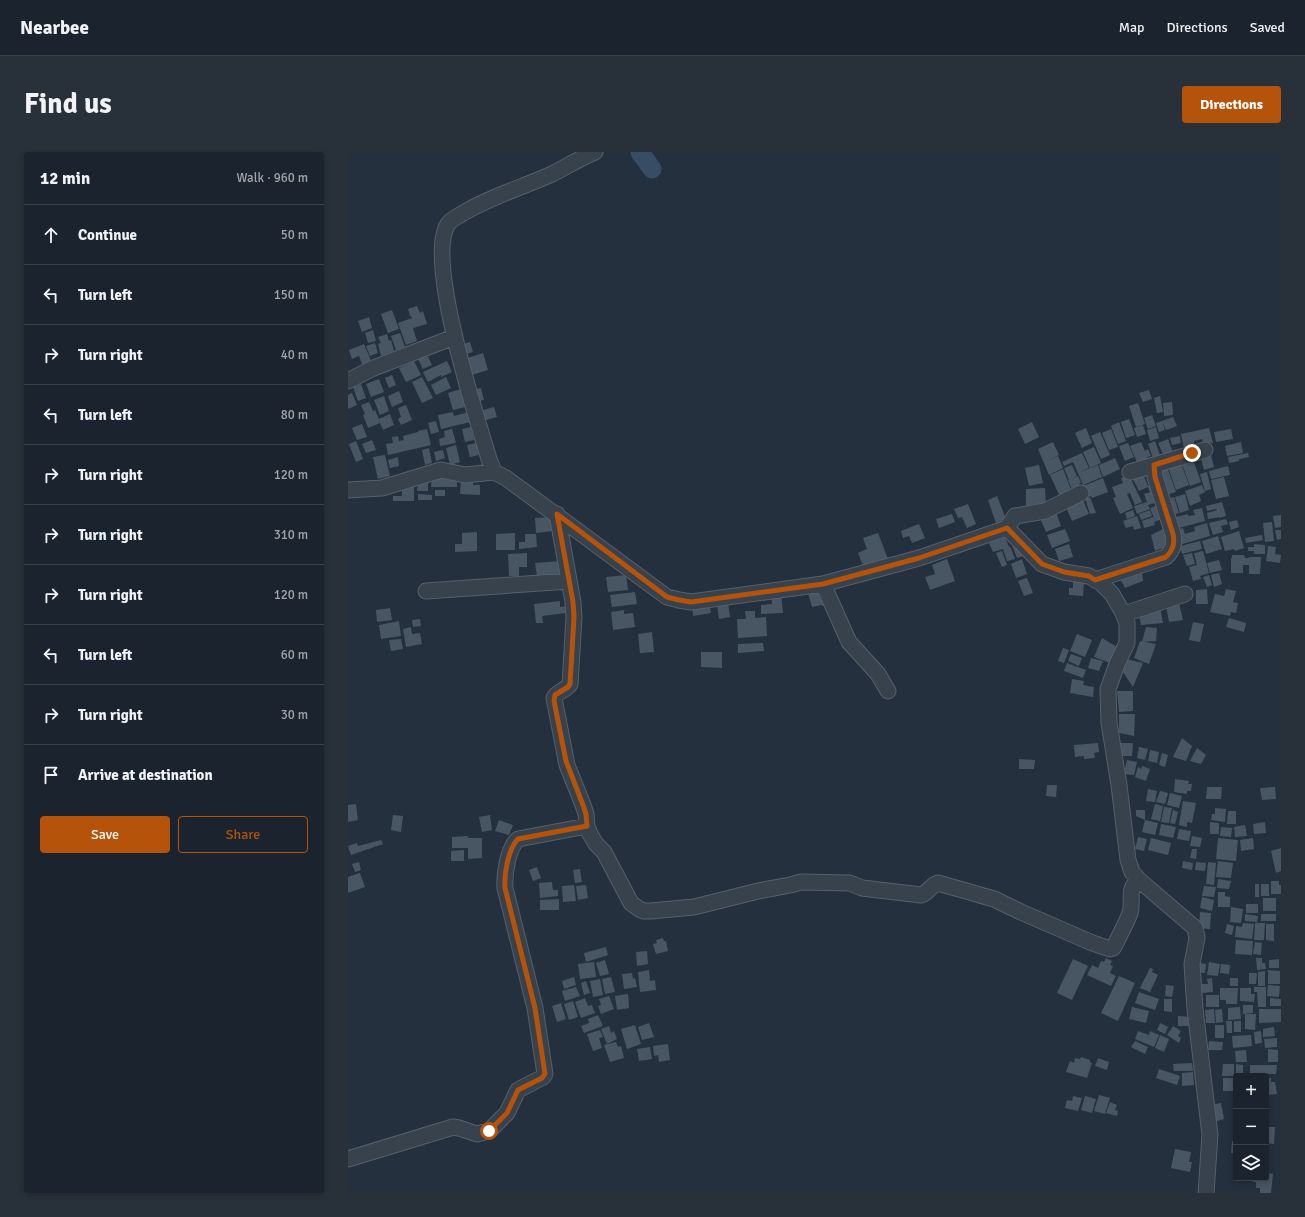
<!DOCTYPE html>
<html lang="en">
<head>
<meta charset="utf-8">
<style>
  :root { --surface:#1b242e; --page:#28303a; --text:#f1f3f6; --muted:#a0a4aa; --line:#39414a; --accent:#b45309 }
  body { margin:0; font-family:Signika,sans-serif; background:var(--page); color:var(--text) }
  .controls { position:absolute; right:12px; bottom:12px; display:grid; overflow:hidden; border-radius:4px; box-shadow:0 2px 6px #0003 }
  .controls button { width:36px; height:36px; display:grid; place-items:center; padding:0; border:0; border-bottom:1px solid var(--line); background:var(--surface); color:var(--text); font:20px sans-serif }
  .stop { position:absolute; width:12px; height:12px; margin:-9px; border:3px solid #b45309; border-radius:50%; background:#fff }
  .stop.end { background:#b45309; border-color:#fff; box-shadow:0 1px 4px #0008 }
  .list { margin:0; padding:0; list-style:none }
  h2 { display:flex; justify-content:space-between; align-items:center; height:52px; margin:0; padding:0 16px; font-size:17px }
  h2 small { font-size:13px; font-weight:400; color:var(--muted) }
  .list li { display:grid; grid-template-columns:26px 1fr auto; gap:12px; align-items:center; box-sizing:border-box; height:60px; padding:0 16px; border-top:1px solid var(--line) }
  .list b { display:block; font-size:15px; white-space:nowrap }
  .list em { font-size:13px; font-style:normal; color:var(--muted) }
  .actions { display:flex; gap:8px; padding:12px 16px }
  .actions a { flex:1; padding:9px 0; border:1px solid var(--accent); border-radius:4px; text-align:center; font-size:14px; color:var(--accent) }
  .actions .main { background:var(--accent); color:#fff }
  .icon { flex:none; width:22px; height:22px; fill:none; stroke:currentColor; stroke-width:2; stroke-linecap:round; stroke-linejoin:round }
  .map { position:relative; flex:none; width:933px; height:1041px; overflow:hidden; border-radius:4px }
  header { display:flex; align-items:center; gap:24px; box-sizing:border-box; height:56px; padding:0 20px; background:var(--surface); border-bottom:1px solid var(--line) }
  header strong { font-size:19px }
  nav { display:flex; gap:22px; margin-inline-start:auto; font-size:14px }
  .intro { display:flex; align-items:center; justify-content:space-between; box-sizing:border-box; height:96px; padding:0 24px }
  h1 { margin:0; font-size:28px }
  .button { padding:10px 18px; border-radius:4px; background:var(--accent); color:#fff; font-size:14px; font-weight:700 }
  main { display:flex; gap:24px; padding:0 24px }
  aside { flex:1; background:var(--surface); border-radius:4px; box-shadow:0 2px 6px #0003 }
  .map>svg:first-child { display:block }
  .lines { fill:none; stroke-linecap:round; stroke-linejoin:round }
  .river { stroke:#374d64; stroke-width:19 }
  .building { fill:#485663 }
  .minor-casing { stroke:#55606b; stroke-width:17 }
  .minor { stroke:#37424d; stroke-width:15 }
  .route { stroke:#b45309; stroke-width:5 }
</style>
</head>
<body>
<header>
<strong>Nearbee</strong>
<nav><a>Map</a><a>Directions</a><a>Saved</a></nav>
</header>
<div class="intro"><h1>Find us</h1><a class="button">Directions</a></div>
<main>
<aside>
<h2>12 min<small>Walk · 960 m</small></h2>
<ul class="list">
<li><svg class="icon" aria-label="ahead" viewBox="0 0 24 24"><path d="M12 20V5M6 11l6-6 6 6"/></svg><div><b>Continue</b></div><em>50 m</em></li>
<li><svg class="icon" aria-label="left" viewBox="0 0 24 24"><path d="M17 20v-9H6M10 6l-5 5 5 5"/></svg><div><b>Turn left</b></div><em>150 m</em></li>
<li><svg class="icon" aria-label="right" viewBox="0 0 24 24"><path d="M7 20v-9h11M14 6l5 5-5 5"/></svg><div><b>Turn right</b></div><em>40 m</em></li>
<li><svg class="icon" aria-label="left" viewBox="0 0 24 24"><path d="M17 20v-9H6M10 6l-5 5 5 5"/></svg><div><b>Turn left</b></div><em>80 m</em></li>
<li><svg class="icon" aria-label="right" viewBox="0 0 24 24"><path d="M7 20v-9h11M14 6l5 5-5 5"/></svg><div><b>Turn right</b></div><em>120 m</em></li>
<li><svg class="icon" aria-label="right" viewBox="0 0 24 24"><path d="M7 20v-9h11M14 6l5 5-5 5"/></svg><div><b>Turn right</b></div><em>310 m</em></li>
<li><svg class="icon" aria-label="right" viewBox="0 0 24 24"><path d="M7 20v-9h11M14 6l5 5-5 5"/></svg><div><b>Turn right</b></div><em>120 m</em></li>
<li><svg class="icon" aria-label="left" viewBox="0 0 24 24"><path d="M17 20v-9H6M10 6l-5 5 5 5"/></svg><div><b>Turn left</b></div><em>60 m</em></li>
<li><svg class="icon" aria-label="right" viewBox="0 0 24 24"><path d="M7 20v-9h11M14 6l5 5-5 5"/></svg><div><b>Turn right</b></div><em>30 m</em></li>
<li><svg class="icon" aria-label="arrive" viewBox="0 0 24 24"><path d="M6 21V4h12l-3 4 3 4H6"/></svg><div><b>Arrive at destination</b></div></li>
</ul>
<div class="actions"><a class="main">Save</a><a>Share</a></div>
</aside>
<div class="map">
<svg width="933" height="1041" viewBox="0 0 933 1041">
  <rect width="100%" height="100%" fill="#24303d"/>
  <g class="lines">
    <path class="river" d="M 292,0 L 304,17"/>
  </g>
  <path class="building" d="M 69,154 L 72,161 L 75,159 L 79,172 L 65,176 L 69,189 L 58,193 L 50,171 L 64,166 L 63,164 L 62,164 L 60,157 Z
    M 44,158 L 51,177 L 40,181 L 33,162 Z
    M 21,165 L 24,176 L 14,180 L 10,169 Z
    M 25,178 L 28,189 L 20,191 L 17,181 Z
    M 52,181 L 57,195 L 48,198 L 43,184 Z
    M 39,182 L 41,189 L 43,188 L 46,199 L 33,204 L 30,192 L 33,191 L 30,185 Z
    M 122,190 L 125,200 L 118,202 L 115,192 Z
    M 27,191 L 30,201 L 22,204 L 18,194 Z
    M 16,192 L 24,211 L 15,215 L 11,204 L 4,207 L 1,198 Z
    M 135,201 L 140,218 L 124,223 L 120,206 Z
    M 79,203 L 84,213 L 75,217 L 70,207 Z
    M 66,209 L 73,223 L 58,230 L 51,216 Z
    M 99,209 L 104,220 L 93,225 L 93,223 L 80,230 L 75,220 Z
    M 44,223 L 48,233 L 41,236 L 37,226 Z
    M 74,225 L 85,246 L 74,251 L 64,230 Z
    M 98,225 L 103,236 L 88,243 L 83,233 Z
    M 31,227 L 36,240 L 23,245 L 18,232 Z
    M 13,232 L 18,246 L 10,249 L 5,235 Z
    M 116,236 L 121,254 L 105,258 L 100,241 Z
    M 133,236 L 136,248 L 127,250 L 124,238 Z
    M 801,238 L 804,247 L 795,250 L 791,241 Z
    M 51,239 L 55,250 L 44,255 L 40,244 Z
    M 4,241 L 9,253 L 0,257 L 0,243 Z
    M 36,244 L 41,259 L 32,263 L 26,248 Z
    M 812,244 L 815,260 L 809,261 L 806,246 Z
    M 21,250 L 25,259 L 27,258 L 31,267 L 42,262 L 46,273 L 35,278 L 32,271 L 20,276 L 15,263 L 17,262 L 13,253 Z
    M 824,250 L 825,263 L 816,264 L 815,251 Z
    M 790,251 L 797,272 L 788,275 L 781,254 Z
    M 58,253 L 64,268 L 53,273 L 50,267 L 53,265 L 50,256 Z
    M 146,255 L 149,265 L 135,269 L 132,259 Z
    M 105,260 L 106,264 L 121,260 L 123,270 L 93,277 L 90,263 Z
    M 804,263 L 808,274 L 800,277 L 796,266 Z
    M 825,265 L 829,274 L 818,278 L 814,269 Z
    M 781,267 L 787,283 L 778,286 L 773,270 Z
    M 88,269 L 91,280 L 83,282 L 80,271 Z
    M 814,269 L 817,278 L 811,280 L 808,271 Z
    M 684,270 L 691,285 L 677,292 L 670,277 Z
    M 771,270 L 778,289 L 770,292 L 763,274 Z
    M 14,272 L 19,285 L 9,288 L 4,276 Z
    M 795,273 L 798,282 L 789,285 L 786,276 Z
    M 123,275 L 126,288 L 117,290 L 114,277 Z
    M 808,275 L 811,286 L 802,289 L 799,278 Z
    M 738,276 L 744,291 L 734,296 L 727,281 Z
    M 861,276 L 865,291 L 855,293 L 854,287 L 846,289 L 847,295 L 836,297 L 833,282 Z
    M 79,277 L 83,293 L 40,303 L 38,292 L 45,291 L 44,285 L 50,284 L 51,289 L 56,288 L 55,284 L 70,280 L 70,279 Z
    M 104,277 L 108,291 L 92,294 L 91,287 L 97,285 L 96,279 Z
    M 763,277 L 770,295 L 761,298 L 754,281 Z
    M 883,277 L 885,287 L 868,290 L 866,280 Z
    M 752,280 L 762,303 L 753,307 L 743,284 Z
    M 832,284 L 833,291 L 824,293 L 822,286 Z
    M 820,287 L 826,304 L 817,307 L 810,291 Z
    M 24,288 L 28,298 L 18,301 L 14,292 Z
    M 8,289 L 15,307 L 8,310 L 1,292 Z
    M 807,289 L 813,306 L 806,309 L 800,292 Z
    M 705,290 L 711,303 L 699,309 L 710,304 L 715,316 L 701,323 L 690,297 Z
    M 793,290 L 797,299 L 800,297 L 803,304 L 799,305 L 802,310 L 791,315 L 782,294 Z
    M 893,290 L 895,301 L 879,304 L 877,294 Z
    M 128,291 L 131,303 L 122,305 L 119,293 Z
    M 780,291 L 786,305 L 777,309 L 771,294 Z
    M 108,293 L 112,310 L 102,313 L 98,296 Z
    M 746,295 L 753,311 L 742,316 L 735,300 Z
    M 81,296 L 84,311 L 77,313 L 74,298 Z
    M 95,298 L 97,306 L 88,309 L 86,300 Z
    M 734,301 L 741,316 L 730,321 L 725,310 L 716,314 L 714,310 Z
    M 900,301 L 901,305 L 891,307 L 891,309 L 881,311 L 880,305 Z
    M 37,303 L 42,324 L 30,327 L 25,305 Z
    M 863,303 L 866,315 L 856,318 L 853,306 Z
    M 50,305 L 51,314 L 42,316 L 40,308 Z
    M 844,305 L 853,330 L 842,334 L 833,309 Z
    M 767,306 L 772,317 L 755,325 L 751,313 Z
    M 832,308 L 841,333 L 828,338 L 819,312 Z
    M 818,312 L 828,340 L 818,343 L 808,316 Z
    M 691,313 L 695,331 L 681,334 L 677,316 Z
    M 724,313 L 729,324 L 721,328 L 716,316 Z
    M 750,313 L 754,325 L 735,333 L 730,321 Z
    M 880,314 L 882,323 L 863,327 L 861,319 Z
    M 715,317 L 724,340 L 712,345 L 702,323 Z
    M 794,320 L 800,334 L 807,332 L 813,349 L 800,353 L 802,357 L 789,362 L 786,354 L 799,350 L 796,342 L 802,340 L 800,335 L 791,339 L 784,325 Z
    M 859,320 L 863,337 L 857,339 L 852,322 Z
    M 781,323 L 794,350 L 787,353 L 782,341 L 779,342 L 785,356 L 772,362 L 765,346 L 768,345 L 764,335 L 775,331 L 773,326 Z
    M 84,324 L 109,324 L 109,335 L 83,335 Z
    M 730,324 L 733,331 L 731,332 L 733,336 L 725,340 L 720,328 Z
    M 876,325 L 881,344 L 868,347 L 863,328 Z
    M 113,326 L 125,326 L 125,333 L 132,333 L 132,343 L 112,342 Z
    M 755,326 L 760,340 L 744,346 L 743,344 L 739,345 L 735,334 Z
    M 70,331 L 80,331 L 80,339 L 69,339 Z
    M 854,333 L 857,340 L 851,343 L 853,349 L 842,354 L 837,339 Z
    M 54,334 L 66,334 L 66,349 L 45,349 L 45,344 L 54,344 Z
    M 697,336 L 698,354 L 678,355 L 678,337 Z
    M 87,338 L 97,338 L 97,344 L 87,344 Z
    M 70,342 L 84,343 L 84,348 L 70,348 Z
    M 837,342 L 841,358 L 832,361 L 827,345 Z
    M 733,343 L 741,362 L 724,369 L 716,351 Z
    M 649,344 L 658,367 L 648,371 L 640,348 Z
    M 742,345 L 748,361 L 742,362 L 737,346 Z
    M 826,345 L 831,361 L 823,364 L 818,348 Z
    M 874,350 L 878,364 L 871,366 L 871,365 L 860,367 L 859,361 L 869,358 L 868,357 L 859,359 L 858,354 Z
    M 815,351 L 820,365 L 806,370 L 807,373 L 796,376 L 794,369 L 805,365 L 806,366 L 802,356 Z
    M 620,352 L 628,372 L 619,376 L 614,365 L 610,366 L 606,357 Z
    M 854,356 L 857,369 L 827,377 L 824,366 L 840,362 L 840,364 L 847,363 L 845,358 Z
    M 785,358 L 787,364 L 779,367 L 777,361 Z
    M 802,358 L 804,364 L 793,368 L 791,362 Z
    M 708,360 L 713,374 L 698,380 L 692,366 Z
    M 604,362 L 607,370 L 591,376 L 588,367 Z
    M 933,363 L 933,375 L 927,376 L 925,364 Z
    M 789,364 L 793,376 L 786,378 L 785,374 L 778,376 L 775,369 Z
    M 204,365 L 205,379 L 188,381 L 187,366 Z
    M 878,367 L 880,372 L 873,374 L 875,380 L 865,383 L 861,371 Z
    M 889,368 L 891,375 L 883,378 L 881,370 Z
    M 924,370 L 926,389 L 917,390 L 915,371 Z
    M 859,371 L 862,384 L 831,393 L 828,378 L 835,376 L 837,382 L 847,379 L 846,375 Z
    M 571,372 L 577,386 L 564,391 L 561,384 L 555,386 L 553,379 Z
    M 817,376 L 822,393 L 807,399 L 803,383 Z
    M 717,377 L 722,389 L 704,396 L 699,383 Z
    M 927,378 L 933,378 L 933,387 L 929,388 Z
    M 891,379 L 896,396 L 887,399 L 886,397 L 877,399 L 873,385 Z
    M 129,380 L 129,399 L 107,400 L 107,392 L 114,392 L 114,381 Z
    M 167,381 L 167,398 L 148,398 L 148,382 Z
    M 530,381 L 540,407 L 516,416 L 510,401 L 519,397 L 515,386 Z
    M 177,382 L 188,382 L 189,395 L 171,397 L 171,390 L 177,390 Z
    M 914,383 L 915,388 L 898,391 L 897,386 Z
    M 870,384 L 874,397 L 858,402 L 854,389 Z
    M 657,385 L 661,395 L 662,394 L 667,407 L 659,409 L 655,397 L 645,400 L 641,391 Z
    M 852,389 L 854,397 L 834,402 L 832,394 Z
    M 670,390 L 675,404 L 669,406 L 664,393 Z
    M 721,392 L 725,405 L 711,409 L 707,397 Z
    M 906,392 L 917,393 L 917,402 L 906,402 L 906,399 L 900,399 L 900,395 L 906,395 Z
    M 920,394 L 928,395 L 927,402 L 933,403 L 932,411 L 918,409 Z
    M 654,399 L 659,413 L 654,415 L 648,401 Z
    M 855,399 L 861,421 L 852,424 L 853,427 L 845,429 L 841,415 L 849,413 L 846,401 Z
    M 179,401 L 179,415 L 171,415 L 171,424 L 161,424 L 160,402 Z
    M 844,401 L 847,412 L 839,414 L 835,403 Z
    M 884,403 L 896,403 L 897,406 L 901,406 L 901,405 L 913,405 L 912,422 L 901,422 L 901,413 L 895,413 L 895,421 L 883,421 L 883,406 L 884,406 Z
    M 599,407 L 607,429 L 582,438 L 577,425 L 587,422 L 584,413 Z
    M 674,407 L 679,422 L 668,426 L 663,412 Z
    M 871,408 L 874,418 L 862,421 L 859,411 Z
    M 212,409 L 213,422 L 189,424 L 187,411 Z
    M 793,413 L 795,429 L 777,436 L 770,423 Z
    M 871,421 L 874,432 L 866,435 L 863,423 Z
    M 278,423 L 280,438 L 260,440 L 258,425 Z
    M 861,423 L 864,433 L 859,435 L 855,425 Z
    M 679,426 L 685,441 L 676,444 L 670,429 Z
    M 725,430 L 736,430 L 735,444 L 721,443 L 721,436 L 725,436 Z
    M 859,437 L 860,452 L 848,452 L 848,438 Z
    M 878,437 L 888,439 L 885,450 L 890,451 L 888,461 L 883,460 L 882,464 L 862,460 L 867,442 L 876,444 Z
    M 470,438 L 472,446 L 476,445 L 478,453 L 474,454 L 474,453 L 464,455 L 460,441 Z
    M 287,440 L 289,452 L 264,455 L 262,443 Z
    M 433,440 L 435,461 L 413,462 L 413,453 L 424,452 L 423,441 Z
    M 212,449 L 212,455 L 218,454 L 218,461 L 194,464 L 195,471 L 188,471 L 186,452 Z
    M 361,450 L 363,461 L 345,464 L 344,452 Z
    M 380,451 L 382,465 L 371,467 L 369,453 Z
    M 831,451 L 835,468 L 821,470 L 818,454 Z
    M 812,454 L 815,471 L 793,473 L 790,459 Z
    M 42,456 L 44,468 L 29,470 L 28,458 Z
    M 276,458 L 276,462 L 285,461 L 287,475 L 265,478 L 263,460 Z
    M 397,459 L 407,459 L 407,466 L 418,465 L 419,484 L 390,486 L 389,467 L 398,467 Z
    M 881,466 L 898,471 L 896,480 L 878,475 Z
    M 72,467 L 73,474 L 65,475 L 64,468 Z
    M 51,469 L 53,484 L 33,487 L 31,473 Z
    M 845,470 L 856,472 L 852,490 L 841,488 Z
    M 63,475 L 64,482 L 72,481 L 74,492 L 58,495 L 55,477 Z
    M 798,475 L 809,476 L 808,489 L 794,490 Z
    M 304,480 L 306,500 L 292,501 L 290,482 Z
    M 729,482 L 744,488 L 737,505 L 722,499 Z
    M 754,486 L 771,496 L 762,511 L 746,505 Z
    M 53,487 L 55,497 L 43,499 L 41,488 Z
    M 792,489 L 808,492 L 801,512 L 786,506 Z
    M 415,491 L 416,499 L 390,501 L 390,492 Z
    M 715,496 L 721,498 L 716,511 L 710,509 Z
    M 353,500 L 374,500 L 374,516 L 353,515 Z
    M 723,502 L 734,506 L 731,514 L 720,509 Z
    M 743,506 L 755,509 L 751,519 L 740,516 Z
    M 778,507 L 795,511 L 785,535 L 773,517 Z
    M 719,511 L 738,518 L 735,526 L 716,519 Z
    M 724,527 L 736,529 L 735,533 L 746,535 L 745,545 L 722,541 Z
    M 769,539 L 785,539 L 785,559 L 771,560 Z
    M 771,562 L 787,562 L 786,584 L 771,581 Z
    M 834,586 L 844,594 L 838,609 L 825,605 Z
    M 750,591 L 751,600 L 746,601 L 747,606 L 736,607 L 736,604 L 727,605 L 726,593 Z
    M 771,591 L 785,591 L 784,604 L 771,604 Z
    M 791,595 L 800,597 L 797,608 L 789,606 Z
    M 849,596 L 858,603 L 853,612 L 842,609 Z
    M 802,598 L 811,600 L 809,611 L 800,609 Z
    M 814,601 L 820,603 L 817,615 L 811,613 Z
    M 671,607 L 687,608 L 686,617 L 671,617 Z
    M 779,608 L 789,610 L 786,623 L 776,622 Z
    M 794,614 L 802,617 L 798,629 L 787,625 L 790,615 L 793,617 Z
    M 827,627 L 841,629 L 840,632 L 844,632 L 843,639 L 839,639 L 839,642 L 826,640 Z
    M 699,633 L 709,633 L 708,645 L 698,644 Z
    M 859,635 L 874,635 L 873,647 L 858,647 Z
    M 927,635 L 928,647 L 914,648 L 912,636 Z
    M 800,637 L 809,639 L 807,650 L 798,649 Z
    M 812,639 L 820,641 L 817,652 L 808,650 Z
    M 822,641 L 834,644 L 831,656 L 819,653 Z
    M 835,649 L 848,651 L 844,671 L 839,670 L 839,675 L 831,673 Z
    M 8,652 L 10,668 L 0,670 L 0,653 Z
    M 807,652 L 815,654 L 812,669 L 803,667 Z
    M 816,655 L 824,656 L 821,671 L 813,670 Z
    M 867,656 L 878,657 L 877,670 L 863,668 L 864,662 L 867,662 Z
    M 788,658 L 797,658 L 797,668 L 788,664 Z
    M 825,658 L 830,660 L 827,672 L 822,671 Z
    M 880,659 L 888,659 L 888,672 L 879,672 Z
    M 45,663 L 55,664 L 53,680 L 43,678 Z
    M 142,663 L 144,678 L 134,680 L 131,665 Z
    M 151,668 L 165,673 L 161,683 L 147,679 Z
    M 797,668 L 810,671 L 807,683 L 794,680 Z
    M 862,670 L 871,671 L 871,682 L 862,682 Z
    M 917,670 L 918,681 L 906,682 L 905,672 Z
    M 813,672 L 828,675 L 825,686 L 811,683 Z
    M 897,673 L 899,684 L 887,685 L 886,675 Z
    M 873,675 L 884,676 L 883,685 L 872,684 Z
    M 831,677 L 843,679 L 841,689 L 829,687 Z
    M 120,684 L 120,686 L 134,686 L 134,706 L 120,707 L 120,696 L 104,696 L 104,685 Z
    M 844,684 L 854,686 L 852,695 L 842,694 Z
    M 790,685 L 799,687 L 796,699 L 787,697 Z
    M 803,686 L 823,691 L 820,703 L 800,698 Z
    M 870,686 L 890,688 L 888,709 L 868,707 Z
    M 905,686 L 906,697 L 893,699 L 892,688 Z
    M 33,688 L 35,692 L 3,703 L 0,694 L 9,691 L 10,694 Z
    M 933,696 L 933,719 L 928,721 L 923,699 Z
    M 844,697 L 849,697 L 848,707 L 842,706 Z
    M 116,698 L 116,709 L 103,709 L 103,699 Z
    M 835,709 L 845,711 L 844,718 L 834,716 Z
    M 870,709 L 885,711 L 883,726 L 868,725 Z
    M 11,710 L 13,718 L 7,720 L 4,712 Z
    M 848,710 L 858,711 L 857,719 L 847,718 Z
    M 860,710 L 868,711 L 866,733 L 858,732 Z
    M 189,715 L 193,726 L 185,729 L 181,718 Z
    M 232,717 L 234,730 L 227,731 L 225,718 Z
    M 12,721 L 17,735 L 0,741 L 0,725 Z
    M 870,727 L 883,729 L 881,737 L 869,736 Z
    M 923,729 L 931,729 L 931,733 L 933,733 L 933,742 L 923,742 Z
    M 204,730 L 205,738 L 210,738 L 210,744 L 192,746 L 191,731 Z
    M 907,732 L 911,732 L 911,745 L 907,745 Z
    M 913,732 L 921,732 L 921,744 L 913,744 Z
    M 226,733 L 228,749 L 215,750 L 214,734 Z
    M 238,733 L 240,746 L 230,748 L 228,734 Z
    M 856,734 L 868,735 L 866,745 L 854,744 Z
    M 870,740 L 877,740 L 877,744 L 882,745 L 882,755 L 870,755 Z
    M 854,745 L 866,748 L 864,759 L 852,756 Z
    M 915,746 L 928,746 L 928,759 L 915,759 Z
    M 211,747 L 211,758 L 192,758 L 192,748 Z
    M 898,752 L 910,752 L 910,761 L 898,761 Z
    M 883,755 L 895,757 L 893,771 L 882,770 Z
    M 852,760 L 863,761 L 862,777 L 851,776 Z
    M 897,762 L 910,764 L 909,770 L 897,769 Z
    M 913,762 L 928,762 L 928,769 L 913,769 Z
    M 895,771 L 906,772 L 904,787 L 887,785 L 888,774 L 894,775 Z
    M 907,771 L 917,771 L 916,788 L 906,788 Z
    M 879,772 L 886,774 L 884,783 L 877,781 Z
    M 918,772 L 926,772 L 926,789 L 918,788 Z
    M 315,786 L 316,789 L 318,789 L 320,799 L 308,802 L 305,792 L 309,791 L 308,788 Z
    M 888,788 L 905,789 L 904,803 L 887,802 Z
    M 907,790 L 914,791 L 913,803 L 905,802 Z
    M 258,795 L 260,803 L 238,810 L 236,801 Z
    M 299,799 L 300,812 L 289,814 L 288,800 Z
    M 758,806 L 764,809 L 762,813 L 765,814 L 762,821 L 768,824 L 763,834 L 739,823 L 744,813 L 750,816 L 753,809 L 756,810 Z
    M 908,806 L 914,806 L 914,811 L 917,811 L 918,817 L 909,818 Z
    M 725,807 L 740,814 L 724,848 L 709,841 Z
    M 931,807 L 931,816 L 921,816 L 921,808 Z
    M 257,808 L 261,822 L 252,824 L 248,811 Z
    M 246,810 L 248,825 L 232,827 L 230,812 Z
    M 846,810 L 858,812 L 857,821 L 845,820 Z
    M 861,810 L 872,812 L 870,824 L 859,823 Z
    M 873,812 L 882,813 L 881,822 L 872,821 Z
    M 802,816 L 805,817 L 804,820 L 810,823 L 802,840 L 792,836 Z
    M 301,818 L 302,829 L 307,828 L 308,838 L 292,840 L 290,820 Z
    M 920,818 L 932,819 L 932,832 L 920,832 Z
    M 917,819 L 917,834 L 910,834 L 910,820 Z
    M 284,821 L 285,827 L 287,826 L 289,835 L 276,837 L 274,822 Z
    M 901,821 L 909,821 L 908,832 L 901,832 Z
    M 771,824 L 787,831 L 770,869 L 753,861 Z
    M 226,825 L 228,833 L 216,837 L 214,829 Z
    M 263,825 L 267,840 L 257,842 L 254,827 Z
    M 864,826 L 865,840 L 854,841 L 854,832 L 860,832 L 859,827 Z
    M 882,826 L 890,826 L 890,834 L 882,834 Z
    M 252,827 L 255,843 L 245,845 L 242,829 Z
    M 238,829 L 242,841 L 236,843 L 233,831 Z
    M 818,833 L 826,834 L 824,845 L 817,844 Z
    M 920,833 L 932,834 L 931,845 L 919,844 Z
    M 228,835 L 232,844 L 217,849 L 214,839 Z
    M 906,835 L 918,835 L 918,855 L 910,855 L 909,840 L 906,840 Z
    M 872,836 L 890,836 L 889,852 L 878,852 L 878,848 L 872,848 Z
    M 892,836 L 903,836 L 903,842 L 907,842 L 906,850 L 892,849 Z
    M 791,840 L 811,847 L 807,858 L 787,851 Z
    M 280,842 L 281,856 L 269,858 L 267,844 Z
    M 858,843 L 871,843 L 871,855 L 858,855 Z
    M 261,844 L 266,857 L 253,862 L 250,854 L 253,853 L 251,847 Z
    M 237,846 L 240,854 L 244,853 L 247,861 L 233,866 L 227,850 Z
    M 922,846 L 933,847 L 933,854 L 922,854 Z
    M 816,847 L 824,847 L 824,860 L 816,859 Z
    M 225,849 L 230,865 L 221,868 L 216,852 Z
    M 213,851 L 218,867 L 209,870 L 204,854 Z
    M 895,853 L 905,853 L 905,861 L 895,862 Z
    M 784,855 L 801,859 L 798,871 L 781,867 Z
    M 892,855 L 893,867 L 880,868 L 880,856 Z
    M 866,857 L 867,871 L 858,871 L 857,858 Z
    M 874,857 L 875,870 L 868,871 L 867,858 Z
    M 911,857 L 933,857 L 933,870 L 911,871 Z
    M 897,862 L 908,862 L 907,878 L 897,877 Z
    M 250,863 L 255,874 L 236,881 L 233,874 L 241,871 L 240,867 Z
    M 830,864 L 843,865 L 842,874 L 830,874 Z
    M 878,869 L 884,869 L 884,881 L 879,881 Z
    M 886,869 L 893,869 L 893,880 L 886,880 Z
    M 301,871 L 306,885 L 294,888 L 290,875 Z
    M 812,871 L 820,875 L 817,882 L 809,878 Z
    M 287,873 L 293,892 L 279,897 L 273,877 Z
    M 867,873 L 876,873 L 876,886 L 867,886 Z
    M 261,874 L 263,881 L 266,879 L 269,887 L 259,892 L 253,877 Z
    M 825,874 L 833,879 L 830,884 L 833,886 L 831,891 L 819,883 Z
    M 926,875 L 927,884 L 915,885 L 915,877 Z
    M 252,878 L 255,885 L 251,886 L 254,896 L 245,899 L 239,882 Z
    M 790,879 L 801,883 L 802,879 L 811,883 L 806,895 L 787,887 Z
    M 913,879 L 914,891 L 907,892 L 906,880 Z
    M 812,883 L 821,887 L 816,900 L 807,896 Z
    M 903,883 L 904,894 L 885,896 L 884,884 Z
    M 929,886 L 929,895 L 917,896 L 916,887 Z
    M 787,889 L 800,895 L 797,902 L 783,895 Z
    M 861,889 L 875,890 L 874,898 L 860,898 Z
    M 268,890 L 270,895 L 273,894 L 276,906 L 262,910 L 256,893 Z
    M 320,892 L 322,908 L 311,910 L 310,903 L 306,904 L 305,894 Z
    M 302,895 L 304,907 L 291,909 L 289,897 Z
    M 920,897 L 930,898 L 930,910 L 920,910 Z
    M 898,898 L 899,910 L 888,910 L 887,899 Z
    M 733,905 L 742,908 L 742,910 L 744,911 L 739,926 L 718,920 L 722,909 L 726,911 L 727,906 L 732,907 Z
    M 750,906 L 761,910 L 759,918 L 747,914 Z
    M 844,911 L 845,919 L 826,919 L 825,912 Z
    M 875,912 L 886,912 L 886,924 L 874,924 Z
    M 888,912 L 895,913 L 895,923 L 888,923 Z
    M 902,913 L 929,913 L 928,922 L 902,922 Z
    M 811,917 L 832,924 L 829,933 L 808,926 Z
    M 845,920 L 846,933 L 834,934 L 834,921 Z
    M 875,926 L 886,926 L 886,939 L 875,939 Z
    M 918,926 L 923,926 L 923,930 L 927,930 L 929,942 L 918,943 Z
    M 751,943 L 762,946 L 757,962 L 746,959 Z
    M 725,944 L 734,946 L 730,959 L 717,956 L 719,948 L 724,949 Z
    M 737,944 L 748,947 L 744,961 L 733,958 Z
    M 762,950 L 769,953 L 767,958 L 770,959 L 769,964 L 758,961 Z
    M 873,951 L 876,967 L 866,970 L 863,953 Z
    M 918,975 L 927,975 L 926,992 L 918,991 Z
    M 884,989 L 888,990 L 888,1001 L 883,1001 Z
    M 827,997 L 843,1000 L 841,1010 L 844,1010 L 842,1020 L 823,1016 Z
    M 918,1021 L 925,1022 L 923,1041 L 912,1041 L 912,1036 L 908,1036 L 908,1030 L 905,1030 L 905,1026 L 918,1026 Z"/>
  <g class="lines">
    <g class="minor-casing">
      <path id="minor" d="M 247,0 C 232,6 218,15 204,22 C 173,36 141,45 112,63 C 108,65 103,68 100,72 C 77,107 128,263 141,307 L 146,320 L 158,326 L 319,445 L 331,448 L 343,450 L 475,432 L 571,406 L 659,376 L 694,412 L 716,420 L 741,424 L 753,431 L 764,442 L 774,459 L 779,471 L 779,491 L 769,512 L 760,537 L 761,571 L 771,633 L 780,708 L 784,720 L 791,728 L 847,776 L 849,786 L 844,812 L 847,857 L 862,983 L 858,1041
        M 0,229 L 23,217 L 106,185
        M 782,320 L 806,313
        M 0,338 L 34,336 L 93,318 L 117,323 L 146,320
        M 209,362 L 225,450 L 226,465 L 222,532 C 218,539 209,539 206,546 L 219,613 L 235,653 L 238,662 L 239,674 L 242,682 L 248,692 L 256,700 L 283,751 L 291,757 L 296,759 L 303,759 L 346,755 L 410,739 L 442,733 L 453,730 L 502,731 L 514,736 L 573,743 C 581,741 582,733 590,731 L 646,747 L 673,760 L 742,790 L 762,797 L 765,796 L 767,793 C 772,782 778,772 782,761 C 786,748 778,737 791,728
        M 659,376 L 667,364 L 697,359 L 733,341
        M 747,428 L 818,405 C 825,398 827,392 825,382 L 807,325 L 806,313 L 857,298
        M 475,432 L 501,490 L 530,522 L 540,539
        M 78,439 L 221,429
        M 776,462 L 837,442
        M 0,1007 L 105,975 L 111,976 L 129,982 L 141,979 L 159,961 L 170,938 L 195,925 L 197,922 L 187,856 L 157,736 C 156,722 160,696 170,687 L 239,674"/>
    </g>
    <use href="#minor" class="minor"/>
  </g>
  <g class="lines">
    <path class="route" d="M 141,979 L 159,961 L 170,938 L 194,926 L 197,922 L 187,856 L 157,736 C 156,722 160,697 170,687 L 239,674 L 238,662 L 235,653 L 218,609 L 206,549 L 207,543 L 220,535 L 222,532 L 226,465 L 225,450 L 209,362 L 319,445 L 331,448 L 343,450 L 475,432 L 571,406 L 659,376 L 694,412 L 716,420 L 741,424 L 747,428 L 818,405 C 825,398 827,392 825,382 L 807,325 L 806,313 L 844,301"/>
  </g>
</svg>
<div class="controls">
<button>+</button>
<button>−</button>
<button><svg class="icon" aria-label="layers" viewBox="0 0 24 24"><path d="M12 4l9 5-9 5-9-5zM3 14l9 5 9-5"/></svg></button>
</div>
<div class="stop" style="left:141px;top:979px"></div>
<div class="stop end" style="left:844px;top:301px"></div>
</div>
</main>
</body>
</html>
